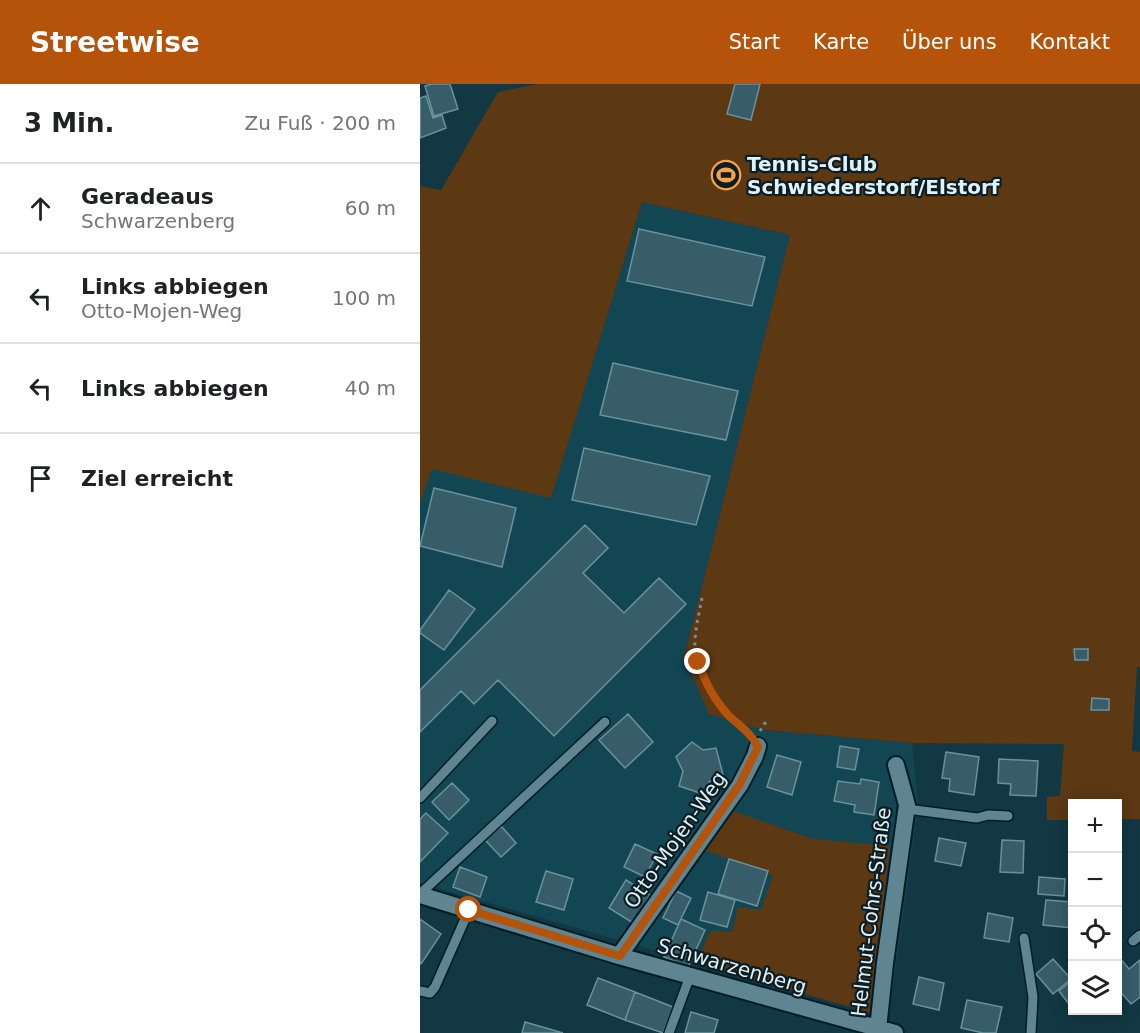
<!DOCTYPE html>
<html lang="de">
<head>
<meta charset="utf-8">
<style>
  :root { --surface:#fff; --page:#f2f2f2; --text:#202124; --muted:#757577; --line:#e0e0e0; --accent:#b45309 }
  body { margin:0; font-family:"DejaVu Sans",sans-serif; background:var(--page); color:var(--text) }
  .controls { position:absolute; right:18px; bottom:18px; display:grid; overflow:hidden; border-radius:0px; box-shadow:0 3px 15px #0003 }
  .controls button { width:54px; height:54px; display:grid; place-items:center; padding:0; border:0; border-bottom:2px solid var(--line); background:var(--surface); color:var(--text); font:30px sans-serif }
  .stop { position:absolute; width:18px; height:18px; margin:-14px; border:4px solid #b45309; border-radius:50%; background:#fff }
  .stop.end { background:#b45309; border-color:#fff; box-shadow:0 2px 6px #0008 }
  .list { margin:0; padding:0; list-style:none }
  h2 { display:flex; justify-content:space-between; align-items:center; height:78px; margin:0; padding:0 24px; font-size:26px }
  h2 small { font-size:20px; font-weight:400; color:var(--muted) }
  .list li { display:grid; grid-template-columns:39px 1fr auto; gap:18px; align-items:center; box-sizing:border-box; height:90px; padding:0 24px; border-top:2px solid var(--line) }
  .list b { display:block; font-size:22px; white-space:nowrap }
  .list p { margin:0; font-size:20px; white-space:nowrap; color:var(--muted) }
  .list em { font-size:20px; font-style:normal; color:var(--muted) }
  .icon { flex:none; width:33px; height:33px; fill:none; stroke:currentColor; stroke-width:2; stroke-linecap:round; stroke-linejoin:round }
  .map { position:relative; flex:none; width:720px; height:949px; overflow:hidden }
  header { display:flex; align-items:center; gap:36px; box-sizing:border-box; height:84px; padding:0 30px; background:var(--accent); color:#fff }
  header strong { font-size:28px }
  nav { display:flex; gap:33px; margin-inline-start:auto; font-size:21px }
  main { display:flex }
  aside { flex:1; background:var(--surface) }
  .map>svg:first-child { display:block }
  .built { fill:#134653 }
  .green { fill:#5c3813 }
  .building { fill:#375d68; stroke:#6a919e; stroke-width:1.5 }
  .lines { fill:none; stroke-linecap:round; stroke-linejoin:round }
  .service-casing { stroke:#011e26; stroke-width:12 }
  .minor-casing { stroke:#011e26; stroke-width:20 }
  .path { stroke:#72919a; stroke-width:3; stroke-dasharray:3 4.5; stroke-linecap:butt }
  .service { stroke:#5f8592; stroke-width:9 }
  .minor { stroke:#5f8592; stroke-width:16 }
  .route { stroke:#b45309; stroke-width:8 }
  .labels { text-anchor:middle; stroke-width:4.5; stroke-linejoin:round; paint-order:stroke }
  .poi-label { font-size:20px; font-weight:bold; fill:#ddf2f9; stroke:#0d1d21; text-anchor:start }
  .street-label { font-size:20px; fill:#ddf2f9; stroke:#0d1d21 }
</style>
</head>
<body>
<header>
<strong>Streetwise</strong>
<nav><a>Start</a><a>Karte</a><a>Über uns</a><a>Kontakt</a></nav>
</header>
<main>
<aside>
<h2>3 Min.<small>Zu Fuß · 200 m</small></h2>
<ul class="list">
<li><svg class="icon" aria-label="ahead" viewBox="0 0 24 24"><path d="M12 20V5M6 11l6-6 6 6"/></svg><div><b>Geradeaus</b><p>Schwarzenberg</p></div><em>60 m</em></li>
<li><svg class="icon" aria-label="left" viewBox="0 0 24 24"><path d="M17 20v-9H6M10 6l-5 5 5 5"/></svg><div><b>Links abbiegen</b><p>Otto-Mojen-Weg</p></div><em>100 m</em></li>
<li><svg class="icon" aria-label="left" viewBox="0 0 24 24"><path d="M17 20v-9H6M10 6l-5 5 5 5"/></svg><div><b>Links abbiegen</b></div><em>40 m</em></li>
<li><svg class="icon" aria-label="arrive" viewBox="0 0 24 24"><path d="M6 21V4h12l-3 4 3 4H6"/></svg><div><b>Ziel erreicht</b></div></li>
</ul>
</aside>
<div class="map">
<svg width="720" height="949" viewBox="0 0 720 949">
  <rect width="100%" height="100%" fill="#113843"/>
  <path class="built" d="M 222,118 L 370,151 L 264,574 L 345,646 L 492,659 L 498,721 L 469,934 L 0,799 L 0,419 L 11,384 L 131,413 Z"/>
  <path class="green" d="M 117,0 L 720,0 L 720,583 L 717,583 L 712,667 L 720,668 L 720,735 L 698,735 L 698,720 L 652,720 L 652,736 L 627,736 L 627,713 L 640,712 L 644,660 L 492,659 L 345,646 L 289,630 L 264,574 L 370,151 L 222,118 L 131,414 L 12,385 L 0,419 L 0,102 L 21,106 L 78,8 Z
    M 311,726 L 393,755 L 470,762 L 451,929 L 276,879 L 290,847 L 312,848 L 318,823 L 341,826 L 353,791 L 284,766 Z"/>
  <path class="building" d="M 12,0 L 30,0 L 38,25 L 14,32 L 5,2 Z
    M 315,0 L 340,0 L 331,36 L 307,30 Z
    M 6,12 L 13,34 L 22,31 L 26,44 L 0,54 L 0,14 Z
    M 219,145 L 345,173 L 332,222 L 207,197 Z
    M 193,279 L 318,307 L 306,356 L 180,331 Z
    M 164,364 L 290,392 L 276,441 L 152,416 Z
    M 14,404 L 96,424 L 82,483 L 0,462 Z
    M 165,441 L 188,464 L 163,489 L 204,529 L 239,494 L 266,520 L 134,652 L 78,596 L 54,620 L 41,607 L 0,648 L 0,606 Z
    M 29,506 L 55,525 L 24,566 L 0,549 L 0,546 Z
    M 654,565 L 668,565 L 668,576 L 655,576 Z
    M 672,614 L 689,615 L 689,626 L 671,626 Z
    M 208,630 L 233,658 L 205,684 L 179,656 Z
    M 272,658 L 283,666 L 296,664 L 303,691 L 290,697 L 283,710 L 259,702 L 263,687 L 256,673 Z
    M 420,662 L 439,665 L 435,686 L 417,683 Z
    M 526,668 L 559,673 L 554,711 L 529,707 L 530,695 L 522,694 Z
    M 357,671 L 381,678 L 372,711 L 347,703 Z
    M 579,675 L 618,677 L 616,712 L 590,711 L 591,700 L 578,699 Z
    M 441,695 L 459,698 L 454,731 L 434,728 L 435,721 L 414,717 L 418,697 L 440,700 Z
    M 32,699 L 49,716 L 29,736 L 12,718 Z
    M 6,729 L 28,749 L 0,778 L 0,735 Z
    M 81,742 L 96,759 L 81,773 L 65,756 Z
    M 519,754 L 546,759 L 541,782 L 515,777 Z
    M 582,756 L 604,757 L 603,789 L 580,788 Z
    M 215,760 L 237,770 L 225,793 L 204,783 Z
    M 309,775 L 348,787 L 337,822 L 298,810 Z
    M 40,783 L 67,793 L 60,813 L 33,803 Z
    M 126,787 L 153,795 L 144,826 L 116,818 Z
    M 619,793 L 645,795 L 644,812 L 618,810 Z
    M 206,796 L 230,811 L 213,839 L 189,824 Z
    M 256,807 L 271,814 L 258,841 L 243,834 Z
    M 288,808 L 315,816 L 307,843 L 280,836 Z
    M 626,816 L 652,818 L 652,844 L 623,841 Z
    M 568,829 L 593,834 L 589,858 L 564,854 Z
    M 0,835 L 21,850 L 1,880 L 0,880 Z
    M 261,835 L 285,846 L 268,883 L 244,873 Z
    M 698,872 L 709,885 L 720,876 L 720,913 L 711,920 L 698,905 Z
    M 633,875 L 651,895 L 633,910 L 616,890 Z
    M 499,893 L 524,899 L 519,926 L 493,920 Z
    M 178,894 L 215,908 L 205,936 L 167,921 Z
    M 652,896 L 652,924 L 639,907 Z
    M 215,908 L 253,923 L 243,949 L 205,936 Z
    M 547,916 L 582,923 L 576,949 L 563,949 L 541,944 Z
    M 271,928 L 298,936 L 294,949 L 265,949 Z
    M 105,938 L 143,949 L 102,949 Z"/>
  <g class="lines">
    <g class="service-casing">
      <path id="service" d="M 0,714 L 72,637
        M 487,725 L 557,734 L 568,731 L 588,732
        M 0,810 L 185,638
        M 604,854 L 613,913 L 611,949
        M 713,857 L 720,851
        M 0,907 L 10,909 L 15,903 L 49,826
        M 249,949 L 270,892"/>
    </g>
    <g class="minor-casing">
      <path id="minor" d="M 0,811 L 199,872 L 475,949
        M 199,872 L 320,701 L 335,672 L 338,662
        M 458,945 L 465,879 L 487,721 L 476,681"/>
    </g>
    <path class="path" d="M 282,514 C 279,530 274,549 275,565 C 277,602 305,627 330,650
      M 340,647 L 347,636"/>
    <use href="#service" class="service"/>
    <use href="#minor" class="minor"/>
  </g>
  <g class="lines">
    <path class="route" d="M 49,826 L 200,872 L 320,700 L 338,663 C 332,650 320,642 309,632 C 294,616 285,599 278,578"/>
  </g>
  <defs>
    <g id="stadium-ring" transform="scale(1.5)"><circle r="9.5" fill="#0d1d21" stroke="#f7a149" stroke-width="1.5"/><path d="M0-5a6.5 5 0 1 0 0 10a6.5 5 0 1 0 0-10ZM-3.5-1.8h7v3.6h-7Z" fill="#f7a149"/></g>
  </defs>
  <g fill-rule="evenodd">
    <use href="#stadium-ring" x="306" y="91"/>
  </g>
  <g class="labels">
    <g class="poi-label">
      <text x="327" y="87">Tennis-Club<tspan x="327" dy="23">Schwiederstorf/Elstorf</tspan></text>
    </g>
    <g class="street-label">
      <text transform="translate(255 756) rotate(-55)" y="7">Otto-Mojen-Weg</text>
      <text transform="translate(451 828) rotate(-83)" y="7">Helmut-Cohrs-Straße</text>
      <text transform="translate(312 882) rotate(16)" y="7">Schwarzenberg</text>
    </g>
  </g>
</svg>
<div class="controls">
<button>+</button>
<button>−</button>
<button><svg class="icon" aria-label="locate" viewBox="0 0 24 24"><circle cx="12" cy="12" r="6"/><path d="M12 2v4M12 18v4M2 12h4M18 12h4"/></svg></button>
<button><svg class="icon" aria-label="layers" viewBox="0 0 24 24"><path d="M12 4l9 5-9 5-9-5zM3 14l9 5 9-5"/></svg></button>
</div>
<div class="stop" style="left:49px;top:826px"></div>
<div class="stop end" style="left:278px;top:578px"></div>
</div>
</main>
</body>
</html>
